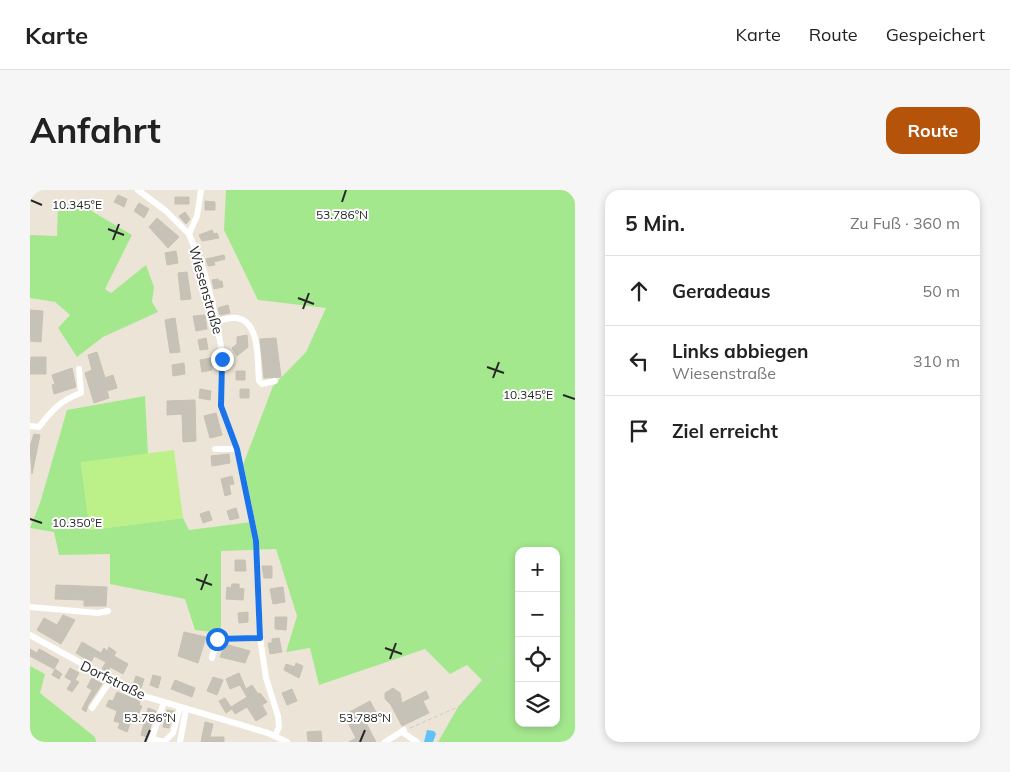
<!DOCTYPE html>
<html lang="de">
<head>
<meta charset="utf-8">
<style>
  :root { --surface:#fff; --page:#f6f6f6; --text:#222; --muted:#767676; --line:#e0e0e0; --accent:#b45309 }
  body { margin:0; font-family:Mulish,sans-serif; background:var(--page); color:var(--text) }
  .controls { position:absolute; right:15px; bottom:15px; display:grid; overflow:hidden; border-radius:10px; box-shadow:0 2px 8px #0003 }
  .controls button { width:45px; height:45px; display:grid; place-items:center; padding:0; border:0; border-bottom:1px solid var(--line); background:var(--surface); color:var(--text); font:25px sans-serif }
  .stop { position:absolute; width:15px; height:15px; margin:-11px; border:4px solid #1a73e8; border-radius:50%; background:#fff }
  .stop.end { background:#1a73e8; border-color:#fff; box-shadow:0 1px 5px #0008 }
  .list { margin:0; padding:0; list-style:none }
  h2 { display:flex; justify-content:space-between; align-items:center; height:65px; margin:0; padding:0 20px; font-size:21px }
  h2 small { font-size:16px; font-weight:400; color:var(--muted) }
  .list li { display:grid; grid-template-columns:32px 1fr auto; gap:15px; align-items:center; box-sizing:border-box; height:70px; padding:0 20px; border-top:1px solid var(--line) }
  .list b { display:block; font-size:19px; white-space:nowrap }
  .list p { margin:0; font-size:16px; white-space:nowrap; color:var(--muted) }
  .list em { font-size:16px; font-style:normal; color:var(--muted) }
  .icon { flex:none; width:28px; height:28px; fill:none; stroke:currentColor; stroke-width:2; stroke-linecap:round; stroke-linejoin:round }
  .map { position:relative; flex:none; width:545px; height:552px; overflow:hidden; border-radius:15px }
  header { display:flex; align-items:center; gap:30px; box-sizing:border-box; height:70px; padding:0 25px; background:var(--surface); border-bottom:1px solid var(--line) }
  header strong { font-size:24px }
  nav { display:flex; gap:28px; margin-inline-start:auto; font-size:18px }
  .intro { display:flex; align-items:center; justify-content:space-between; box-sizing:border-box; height:120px; padding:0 30px }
  h1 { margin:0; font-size:35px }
  .button { padding:12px 22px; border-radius:15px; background:var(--accent); color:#fff; font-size:18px; font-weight:700 }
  main { display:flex; gap:30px; padding:0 30px }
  aside { flex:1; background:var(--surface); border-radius:15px; box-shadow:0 2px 8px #0003 }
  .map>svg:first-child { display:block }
  .green { fill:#a4e88e; fill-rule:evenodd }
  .pitch { fill:#bbf188 }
  .water { fill:#5fc2f9 }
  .building { fill:#c7c2b7; stroke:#c7c1b1 }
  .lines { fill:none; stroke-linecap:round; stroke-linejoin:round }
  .path { stroke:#cbcbcb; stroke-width:1; stroke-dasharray:4 2.5; stroke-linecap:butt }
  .minor { stroke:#fff; stroke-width:6 }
  .route { stroke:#1a73e8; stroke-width:6 }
  .ticks { fill:none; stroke:#272727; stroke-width:2 }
  .labels { text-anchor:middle; stroke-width:4; stroke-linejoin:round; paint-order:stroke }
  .street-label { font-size:14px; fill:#272727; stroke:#fff }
  .ticks-label { font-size:12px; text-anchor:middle; fill:#272727; stroke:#fff; stroke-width:4; stroke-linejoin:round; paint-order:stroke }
</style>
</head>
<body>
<header>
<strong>Karte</strong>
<nav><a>Karte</a><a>Route</a><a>Gespeichert</a></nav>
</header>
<div class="intro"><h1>Anfahrt</h1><a class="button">Route</a></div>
<main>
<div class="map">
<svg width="545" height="552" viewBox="0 0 545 552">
  <rect width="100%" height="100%" fill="#ece5d7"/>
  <path class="green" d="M 196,0 L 545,0 L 545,552 L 408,552 L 428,517 L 452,490 L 437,475 L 420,484 L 395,459 L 289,495 L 280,458 L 256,462 L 267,426 L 246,359 L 191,361 L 191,443 L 165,440 L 155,409 L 80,394 L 80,364 L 29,365 L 24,342 L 0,338 L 10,313 L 37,220 L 115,206 L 118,264 L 51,273 L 60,340 L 153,328 L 159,340 L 222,332 L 213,275 L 243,196 L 276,162 L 296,118 L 228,110 L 194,40 ZM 489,361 L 526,361 L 526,533 L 489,533 Z
    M 28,12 L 55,17 L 102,45 L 75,99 L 81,103 L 116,75 L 124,97 L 122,112 L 128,122 L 73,147 L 47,167 L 28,138 L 40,125 L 25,112 L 0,108 L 0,45 L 27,46 Z
    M 0,476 L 15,484 L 10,503 L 65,547 L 66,552 L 0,552 Z"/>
  <path class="pitch" d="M 144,260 L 153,328 L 60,340 L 51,272 Z"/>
  <path class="water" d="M 397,540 L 404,541 L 406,544 L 403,552 L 394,552 Z"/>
  <path class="building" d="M 88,5 L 97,9 L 94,17 L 84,12 Z
    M 145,7 L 159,7 L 159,14 L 145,14 Z
    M 175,11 L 185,12 L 185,20 L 175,20 Z
    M 109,13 L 119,19 L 114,28 L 104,21 Z
    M 155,22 L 160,29 L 156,34 L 149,26 Z
    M 127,28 L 149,47 L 138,58 L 119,37 Z
    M 182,40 L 184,44 L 187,43 L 189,48 L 172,51 L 169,45 Z
    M 146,61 L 148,73 L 137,75 L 135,63 Z
    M 194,65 L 195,69 L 184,72 L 185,75 L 178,76 L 176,69 Z
    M 157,82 L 161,109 L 151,110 L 148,83 Z
    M 188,89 L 189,91 L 192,91 L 193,97 L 184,99 L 182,90 Z
    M 198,115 L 200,123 L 190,125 L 188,118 Z
    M 0,120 L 13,121 L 11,152 L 0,151 Z
    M 175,125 L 177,139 L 166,141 L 163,126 Z
    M 145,128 L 150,162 L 140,163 L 135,130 Z
    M 217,145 L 218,157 L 207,166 L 202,158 L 207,154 L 207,147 Z
    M 176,148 L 178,159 L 170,160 L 168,150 Z
    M 246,148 L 251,187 L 234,188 L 230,149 Z
    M 67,162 L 75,188 L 83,185 L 87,198 L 77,201 L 79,208 L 64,213 L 55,183 L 62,180 L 58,165 Z
    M 1,167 L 16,167 L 16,184 L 0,184 Z
    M 181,168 L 182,180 L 172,182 L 170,170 Z
    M 154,173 L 155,184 L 143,186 L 142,175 Z
    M 42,178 L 46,197 L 24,204 L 22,195 L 25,194 L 22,185 Z
    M 206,181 L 215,181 L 215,190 L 206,190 Z
    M 170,199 L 181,201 L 180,210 L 169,208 Z
    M 210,199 L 219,199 L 219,208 L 210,208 Z
    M 165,210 L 166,251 L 153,252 L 152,224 L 137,225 L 137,211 Z
    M 186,223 L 192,245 L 180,248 L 174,226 Z
    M 4,244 L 10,245 L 2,284 L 0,256 Z
    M 199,264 L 200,273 L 182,276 L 181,266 Z
    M 202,286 L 204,294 L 199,295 L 201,304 L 195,306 L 191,289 Z
    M 206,318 L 209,328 L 200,330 L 197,321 Z
    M 179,321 L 182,330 L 173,333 L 170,324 Z
    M 205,370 L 215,370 L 216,381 L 205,381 Z
    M 232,376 L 242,376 L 242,388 L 234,388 Z
    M 202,394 L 209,394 L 209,398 L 214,399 L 213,410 L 196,409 L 197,397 L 201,398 Z
    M 26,395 L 77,397 L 76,416 L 54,416 L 54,410 L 25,409 Z
    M 253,397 L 255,412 L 243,414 L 240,399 Z
    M 218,422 L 218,432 L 209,433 L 208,423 Z
    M 33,425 L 45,430 L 31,454 L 7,440 L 14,428 L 27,435 Z
    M 245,427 L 257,427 L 256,440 L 245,439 Z
    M 154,442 L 176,447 L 168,473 L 148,466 Z
    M 249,448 L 252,462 L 240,464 L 238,453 L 242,453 L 242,449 Z
    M 52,452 L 71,463 L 74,458 L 77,461 L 79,457 L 86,462 L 84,466 L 98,474 L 93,484 L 80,477 L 78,482 L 72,479 L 76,472 L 64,466 L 61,472 L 46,463 Z
    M 195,454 L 220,461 L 215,473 L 190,467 Z
    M 0,459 L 7,463 L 9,459 L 29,470 L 24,479 L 0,466 Z
    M 266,473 L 273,476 L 269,488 L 254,480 L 256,474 L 265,477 Z
    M 40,478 L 49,483 L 45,490 L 49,492 L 42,502 L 37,499 L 42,491 L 35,487 Z
    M 25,479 L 32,484 L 29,489 L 22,485 Z
    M 209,483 L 216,499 L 222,495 L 228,504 L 230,503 L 237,512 L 232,515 L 237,524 L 226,531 L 217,517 L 205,524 L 202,519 L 196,523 L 189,511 L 195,508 L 201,517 L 217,507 L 210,495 L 200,499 L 196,489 Z
    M 123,485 L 131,487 L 128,498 L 120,495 Z
    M 106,486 L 114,489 L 111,498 L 103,495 Z
    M 183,487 L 193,490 L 187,505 L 177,501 Z
    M 62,488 L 72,494 L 58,515 L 56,522 L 52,519 L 62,500 L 57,497 Z
    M 145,490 L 165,498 L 162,507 L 141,499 Z
    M 363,498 L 370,503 L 372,513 L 396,501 L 399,508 L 393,511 L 399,523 L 372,536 L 361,515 L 355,509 L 355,503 Z
    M 262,499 L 267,511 L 257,515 L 252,503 Z
    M 87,502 L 110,511 L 109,515 L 112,516 L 105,532 L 101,531 L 97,542 L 88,538 L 90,533 L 84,531 L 87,521 L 76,516 L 79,510 L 83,511 Z
    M 340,511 L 346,522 L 334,529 L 346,552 L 319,552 L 326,548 L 314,525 Z
    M 118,518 L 126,521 L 117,547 L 111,545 Z
    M 137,520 L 144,521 L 139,538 L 133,537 Z
    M 175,532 L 183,534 L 180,547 L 194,547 L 194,552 L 171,552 Z
    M 291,541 L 292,552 L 278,551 L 277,542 Z"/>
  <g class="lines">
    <path class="path" d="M 526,427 L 545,420
      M 380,538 L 428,517 L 489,452"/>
    <path class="minor" d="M 108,0 L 136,21 L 159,44 L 174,81 L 182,112 L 191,156 L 191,216 L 207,259 L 226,351 L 230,448 L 236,488 L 248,526 L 249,537 L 245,546
      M 159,44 L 167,26 L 171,0
      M 187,131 C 193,130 201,127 207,128 C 231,132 227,172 229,191 L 232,194 L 245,191
      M 0,236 L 9,237 C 22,220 31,210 51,203 L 49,179
      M 185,259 L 207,259
      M 0,417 L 68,423 L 78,421
      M 0,445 L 107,504 L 238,543 L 257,552
      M 182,468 L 187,449 L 230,448
      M 62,518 L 80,491
      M 372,542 L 387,552
      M 122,549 L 134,552 L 143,543 L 150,517
      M 121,551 L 134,512
      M 150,552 L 156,519
      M 355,552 L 374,540"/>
  </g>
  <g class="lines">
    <path class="route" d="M 187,449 L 230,448 L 226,351 L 207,259 L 191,216 L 192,169"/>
  </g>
  <path class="ticks" d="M 0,10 L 12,15M 312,12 L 316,0M 78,39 L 94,45M 83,50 L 89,34M 268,108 L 284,114M 273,119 L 279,103M 457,177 L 474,183M 463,188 L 469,172M 533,205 L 545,209M 0,329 L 12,333M 166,389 L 182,395M 171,400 L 177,384M 355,458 L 372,464M 360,469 L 366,453M 115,552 L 120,540M 330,552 L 335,540"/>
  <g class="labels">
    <g class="street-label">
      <text transform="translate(176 100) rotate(74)" y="5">Wiesenstraße</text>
      <text transform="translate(83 490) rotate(26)" y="5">Dorfstraße</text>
    </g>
  </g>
  <g class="ticks-label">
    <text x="47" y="19">10.345°E</text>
    <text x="312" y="29">53.786°N</text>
    <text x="498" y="209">10.345°E</text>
    <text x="47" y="337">10.350°E</text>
    <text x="120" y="532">53.786°N</text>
    <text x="335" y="532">53.788°N</text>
  </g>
</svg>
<div class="controls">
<button>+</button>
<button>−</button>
<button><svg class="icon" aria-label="locate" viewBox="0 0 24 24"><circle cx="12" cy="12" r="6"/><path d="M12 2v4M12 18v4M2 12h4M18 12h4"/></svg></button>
<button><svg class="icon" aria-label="layers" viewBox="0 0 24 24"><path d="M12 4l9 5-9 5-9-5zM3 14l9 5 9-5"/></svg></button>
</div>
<div class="stop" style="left:187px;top:449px"></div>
<div class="stop end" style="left:192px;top:169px"></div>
</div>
<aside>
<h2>5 Min.<small>Zu Fuß · 360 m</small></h2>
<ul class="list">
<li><svg class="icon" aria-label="ahead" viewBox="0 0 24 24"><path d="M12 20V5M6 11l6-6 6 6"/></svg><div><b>Geradeaus</b></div><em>50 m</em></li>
<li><svg class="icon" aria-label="left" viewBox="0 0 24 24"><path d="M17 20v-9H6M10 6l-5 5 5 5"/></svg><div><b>Links abbiegen</b><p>Wiesenstraße</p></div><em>310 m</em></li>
<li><svg class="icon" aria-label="arrive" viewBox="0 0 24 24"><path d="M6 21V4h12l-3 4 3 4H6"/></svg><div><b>Ziel erreicht</b></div></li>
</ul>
</aside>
</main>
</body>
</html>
